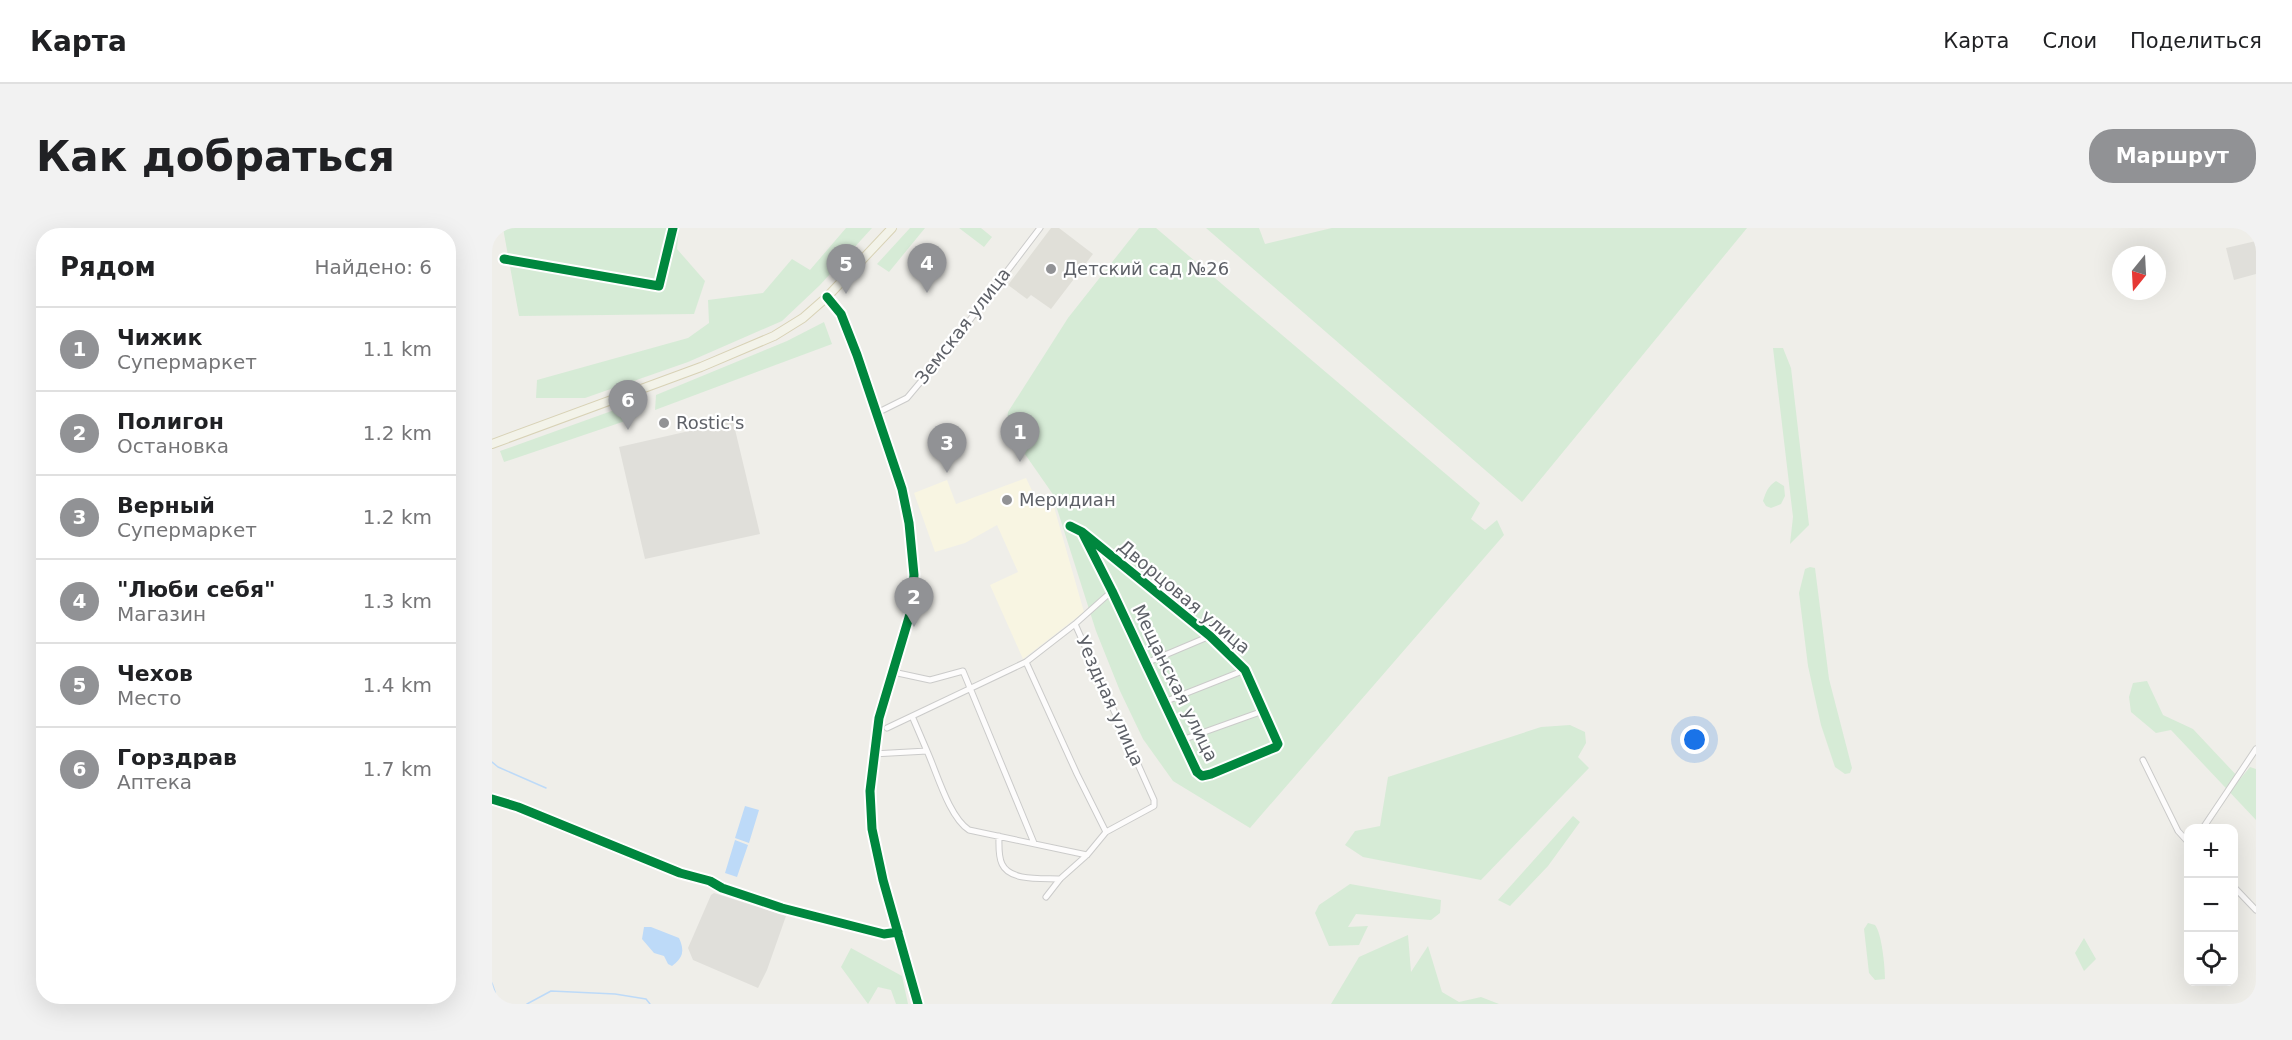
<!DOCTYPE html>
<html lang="ru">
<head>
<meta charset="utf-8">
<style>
  :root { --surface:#fff; --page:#f2f2f2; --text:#202124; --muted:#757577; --line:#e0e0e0; --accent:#919295 }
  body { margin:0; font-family:"DejaVu Sans",sans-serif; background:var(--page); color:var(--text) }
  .controls { position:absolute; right:18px; bottom:18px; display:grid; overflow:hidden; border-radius:12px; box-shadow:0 6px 24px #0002 }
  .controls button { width:54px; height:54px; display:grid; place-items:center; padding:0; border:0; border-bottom:2px solid var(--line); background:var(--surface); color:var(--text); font:30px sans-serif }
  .compass { position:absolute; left:1620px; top:18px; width:54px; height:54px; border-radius:50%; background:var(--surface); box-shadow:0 6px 24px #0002; rotate:198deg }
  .you { position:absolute; left:1203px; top:512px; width:21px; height:21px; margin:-15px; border:4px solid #fff; border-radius:50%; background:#1a73e8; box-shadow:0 0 0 9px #1a73e833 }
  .badge { display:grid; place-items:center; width:39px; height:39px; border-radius:50%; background:var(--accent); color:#fff; font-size:20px; font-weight:700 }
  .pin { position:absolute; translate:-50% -50px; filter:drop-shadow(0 2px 3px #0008) }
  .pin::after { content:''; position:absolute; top:32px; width:21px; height:18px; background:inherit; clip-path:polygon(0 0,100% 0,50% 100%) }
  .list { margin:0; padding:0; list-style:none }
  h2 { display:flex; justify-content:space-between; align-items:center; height:78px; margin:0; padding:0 24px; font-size:26px }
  h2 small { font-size:20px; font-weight:400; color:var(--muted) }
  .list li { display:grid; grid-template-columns:39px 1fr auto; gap:18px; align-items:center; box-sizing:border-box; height:84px; padding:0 24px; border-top:2px solid var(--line) }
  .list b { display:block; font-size:22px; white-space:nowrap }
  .list p { margin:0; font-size:20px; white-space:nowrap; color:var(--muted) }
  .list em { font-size:20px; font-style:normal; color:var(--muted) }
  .icon { flex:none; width:33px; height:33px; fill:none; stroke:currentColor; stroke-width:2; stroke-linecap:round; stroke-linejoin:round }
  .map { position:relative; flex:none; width:1764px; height:776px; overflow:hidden; border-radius:24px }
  header { display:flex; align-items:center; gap:36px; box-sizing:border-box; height:84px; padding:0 30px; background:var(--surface); border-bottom:2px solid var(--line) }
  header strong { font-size:28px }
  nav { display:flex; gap:33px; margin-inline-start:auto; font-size:21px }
  .intro { display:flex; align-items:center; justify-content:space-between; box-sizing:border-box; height:144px; padding:0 36px }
  h1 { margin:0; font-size:42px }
  .button { padding:15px 27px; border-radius:24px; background:var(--accent); color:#fff; font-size:21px; font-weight:700 }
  main { display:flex; gap:36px; padding:0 36px }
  aside { flex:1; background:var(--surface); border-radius:24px; box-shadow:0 6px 24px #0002 }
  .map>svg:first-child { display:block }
  .commercial { fill:#f8f5e2 }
  .industrial { fill:#e0dfda }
  .education { fill:#e0dfd8 }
  .green { fill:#d6ebd6 }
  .water { fill:#bddaf8 }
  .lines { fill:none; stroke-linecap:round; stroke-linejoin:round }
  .stream { stroke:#bddaf8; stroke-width:1.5 }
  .street-casing { stroke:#cbcbca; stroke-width:7 }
  .secondary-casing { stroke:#cbcccb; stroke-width:9 }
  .primary-casing { stroke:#d8d2b6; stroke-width:10 }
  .street { stroke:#fdfcfc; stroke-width:5 }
  .secondary { stroke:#fdfcfc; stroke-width:8 }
  .primary { stroke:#f3f3e9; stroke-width:8 }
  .cycleway-casing { stroke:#fff; stroke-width:13 }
  .cycleway { stroke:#00873e; stroke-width:9 }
  .poi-dot { fill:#919295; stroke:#fff; stroke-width:2 }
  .labels { text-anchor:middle; stroke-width:4.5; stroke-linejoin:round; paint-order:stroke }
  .poi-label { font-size:18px; fill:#5e6168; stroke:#fff; text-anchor:start }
  .street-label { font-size:18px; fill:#5e6168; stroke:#fff }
</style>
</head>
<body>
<header>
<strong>Карта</strong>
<nav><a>Карта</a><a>Слои</a><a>Поделиться</a></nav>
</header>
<div class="intro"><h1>Как добраться</h1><a class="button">Маршрут</a></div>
<main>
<aside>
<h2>Рядом<small>Найдено: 6</small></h2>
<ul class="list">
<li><span class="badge">1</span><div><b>Чижик</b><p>Супермаркет</p></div><em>1.1 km</em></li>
<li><span class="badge">2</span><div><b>Полигон</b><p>Остановка</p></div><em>1.2 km</em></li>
<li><span class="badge">3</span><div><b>Верный</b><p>Супермаркет</p></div><em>1.2 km</em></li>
<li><span class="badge">4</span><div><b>&quot;Люби себя&quot;</b><p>Магазин</p></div><em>1.3 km</em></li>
<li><span class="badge">5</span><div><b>Чехов</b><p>Место</p></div><em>1.4 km</em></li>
<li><span class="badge">6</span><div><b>Горздрав</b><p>Аптека</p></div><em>1.7 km</em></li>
</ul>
</aside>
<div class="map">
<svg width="1764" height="776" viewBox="0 0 1764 776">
  <rect width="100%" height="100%" fill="#efeee9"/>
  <path class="commercial" d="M 534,250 L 544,271 L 558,265 L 592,384 L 531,431 L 498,357 L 526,344 L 505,297 L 473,315 L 443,324 L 422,265 L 455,252 L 464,276 Z"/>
  <path class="industrial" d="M 1764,13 L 1764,46 L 1742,52 L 1734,20 Z
    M 241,193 L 268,306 L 153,331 L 127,219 Z
    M 222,665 L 294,688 L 275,742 L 266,760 L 201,732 L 196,720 L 219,667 Z"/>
  <path class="education" d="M 559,0 L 567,0 L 601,26 L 559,81 L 539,67 L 535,71 L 516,57 Z"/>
  <path class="green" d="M 11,0 L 187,0 L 185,21 L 213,53 L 202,86 L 27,88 Z
    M 354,0 L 380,0 L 328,57 L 290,93 L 196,134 L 93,170 L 44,170 L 45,152 L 196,110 L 217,95 L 216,72 L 271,65 L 300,31 L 318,42 Z
    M 418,0 L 433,0 L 397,44 L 385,36 Z
    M 467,0 L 489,0 L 500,9 L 492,19 Z
    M 647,0 L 664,0 L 988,275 L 979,291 L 993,302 L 1005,292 L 1012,307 L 758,600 L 681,553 L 651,511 L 628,463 L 604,403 L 560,265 L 514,199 L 516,184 L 576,90 Z
    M 714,0 L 767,0 L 773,16 L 840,0 L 1255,0 L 1030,274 Z
    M 332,94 L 340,116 L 163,182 L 164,167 L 295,113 Z
    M 1281,120 L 1291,120 L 1299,140 L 1317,297 L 1298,316 L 1301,289 Z
    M 139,176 L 145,189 L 12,234 L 8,223 Z
    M 1284,253 L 1292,258 L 1293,268 L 1289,276 L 1279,280 L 1274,278 L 1271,273 C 1274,264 1276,258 1284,253 Z
    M 1318,339 L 1323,340 L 1337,451 L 1360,540 L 1358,545 L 1353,546 L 1343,539 L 1329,497 L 1316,438 L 1307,365 L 1313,341 Z
    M 1655,453 L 1671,487 L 1701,501 L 1748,551 L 1758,539 L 1764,541 L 1764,592 L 1679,502 L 1664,505 L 1639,484 L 1637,469 L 1641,455 Z
    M 1078,497 L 1093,504 L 1094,515 L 1086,529 L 1097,540 L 989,652 L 871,629 L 853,617 L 863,603 L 888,598 L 896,549 L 1049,499 Z
    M 1081,588 L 1088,594 L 1056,638 L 1018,678 L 1006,672 Z
    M 858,656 L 949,672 L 948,685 L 939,692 L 864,686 L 856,699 L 876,698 L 867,717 L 837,718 L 823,685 L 827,677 Z
    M 1376,695 L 1383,697 C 1390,706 1393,739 1393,751 L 1383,752 L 1377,745 L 1372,701 Z
    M 916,707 L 919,744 L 936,718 L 950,764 L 967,774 L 989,769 L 1007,776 L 839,776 L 867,729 Z
    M 1592,710 L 1604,731 L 1592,743 L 1583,725 Z
    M 359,720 L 410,748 L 416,776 L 404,776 L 399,762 L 386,759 L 376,776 L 349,739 Z"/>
  <path class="water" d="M 253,578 L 267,582 L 257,615 L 243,610 Z
    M 243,612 L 256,617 L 245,649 L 233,645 Z
    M 152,699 L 159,699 L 187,710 C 193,723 191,730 180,738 L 176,736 L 172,728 L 162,725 L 150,711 Z"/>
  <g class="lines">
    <path class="stream" d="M 0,534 L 6,539 L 54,560
      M 0,755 L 3,764 L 2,776
      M 35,776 L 59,763 L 123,766 L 154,771 L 158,776"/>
    <g class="street-casing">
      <path id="street" d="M 12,31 L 167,58 L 181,0
        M 385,185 L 415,170 L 452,126 L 548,0
        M 578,298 L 590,304 L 718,408 L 753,442 L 786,516 L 784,519 L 719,546 L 710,548 L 705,544 L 620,363 L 590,304
        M 583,396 L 620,363
        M 534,434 L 585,546 L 614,604
        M 654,435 L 718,408
        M 401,444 L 438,452 L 471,443 L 542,615
        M 672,474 L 753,442
        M 420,488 L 435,523
        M 395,500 L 534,434 L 583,396 L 662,572 L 662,578 L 614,604 L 595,627 L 568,651 L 554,669
        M 690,512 L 771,483
        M 381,526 L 435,523 C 445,545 457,589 477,602 L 595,627
        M 1651,532 L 1686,603 L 1696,614
        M 0,571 L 26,579 L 188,645 L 218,653 L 230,660 L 290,680 L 392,706 L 406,704
        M 1711,600 L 1764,521
        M 507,608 C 507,616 506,628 510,636 C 518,654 552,650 568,651
        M 1742,659 L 1764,682"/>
    </g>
    <g class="secondary-casing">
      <path id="secondary" d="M 335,69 L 349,86 L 365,127 L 410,261 L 417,295 L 422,347 L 418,386 L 387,490 L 378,563 L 380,601 L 391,652 L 426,776"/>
    </g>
    <g class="primary-casing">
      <path id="primary" d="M 0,216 L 209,139 L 282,108 L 311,90 L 335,69 L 400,0"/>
    </g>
    <use href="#street" class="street"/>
    <use href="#secondary" class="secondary"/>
    <use href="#primary" class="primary"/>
    <g class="cycleway-casing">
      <path id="cycleway" d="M 12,31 L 167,58 L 181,0
        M 335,69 L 349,86 L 365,127 L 410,261 L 417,295 L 422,347 L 418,386 L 387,490 L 378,563 L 380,601 L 391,652 L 426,776
        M 578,298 L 590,304 L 718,408 L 753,442 L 786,516 L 784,519 L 719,546 L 710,548 L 705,544 L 620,363 L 590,304
        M 0,571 L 26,579 L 188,645 L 218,653 L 230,660 L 290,680 L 392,706 L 406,704"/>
    </g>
    <use href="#cycleway" class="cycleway"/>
  </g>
  <g class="poi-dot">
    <circle cx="559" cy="41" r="6"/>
    <circle cx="172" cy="195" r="6"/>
    <circle cx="515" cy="272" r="6"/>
  </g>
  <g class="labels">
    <g class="poi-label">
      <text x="571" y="47">Детский сад №26</text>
      <text x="184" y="201">Rostic's</text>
      <text x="527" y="278">Меридиан</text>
    </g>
    <g class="street-label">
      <text transform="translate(471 98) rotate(-52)" y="6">Земская улица</text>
      <text transform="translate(692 369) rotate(40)" y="6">Дворцовая улица</text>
      <text transform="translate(683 455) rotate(64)" y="6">Мещанская улица</text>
      <text transform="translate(618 473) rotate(66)" y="6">Уездная улица</text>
    </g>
  </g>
</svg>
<div class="controls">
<button>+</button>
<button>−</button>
<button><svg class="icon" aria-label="locate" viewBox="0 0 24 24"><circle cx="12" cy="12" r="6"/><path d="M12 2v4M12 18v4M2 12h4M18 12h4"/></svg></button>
</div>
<svg class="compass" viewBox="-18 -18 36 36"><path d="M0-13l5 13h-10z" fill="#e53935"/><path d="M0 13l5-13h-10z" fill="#757577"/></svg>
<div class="you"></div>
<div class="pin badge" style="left:528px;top:234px">1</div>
<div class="pin badge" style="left:422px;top:399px">2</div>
<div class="pin badge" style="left:455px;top:245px">3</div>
<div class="pin badge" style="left:435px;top:65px">4</div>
<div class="pin badge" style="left:354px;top:66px">5</div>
<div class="pin badge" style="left:136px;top:202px">6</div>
</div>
</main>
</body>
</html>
